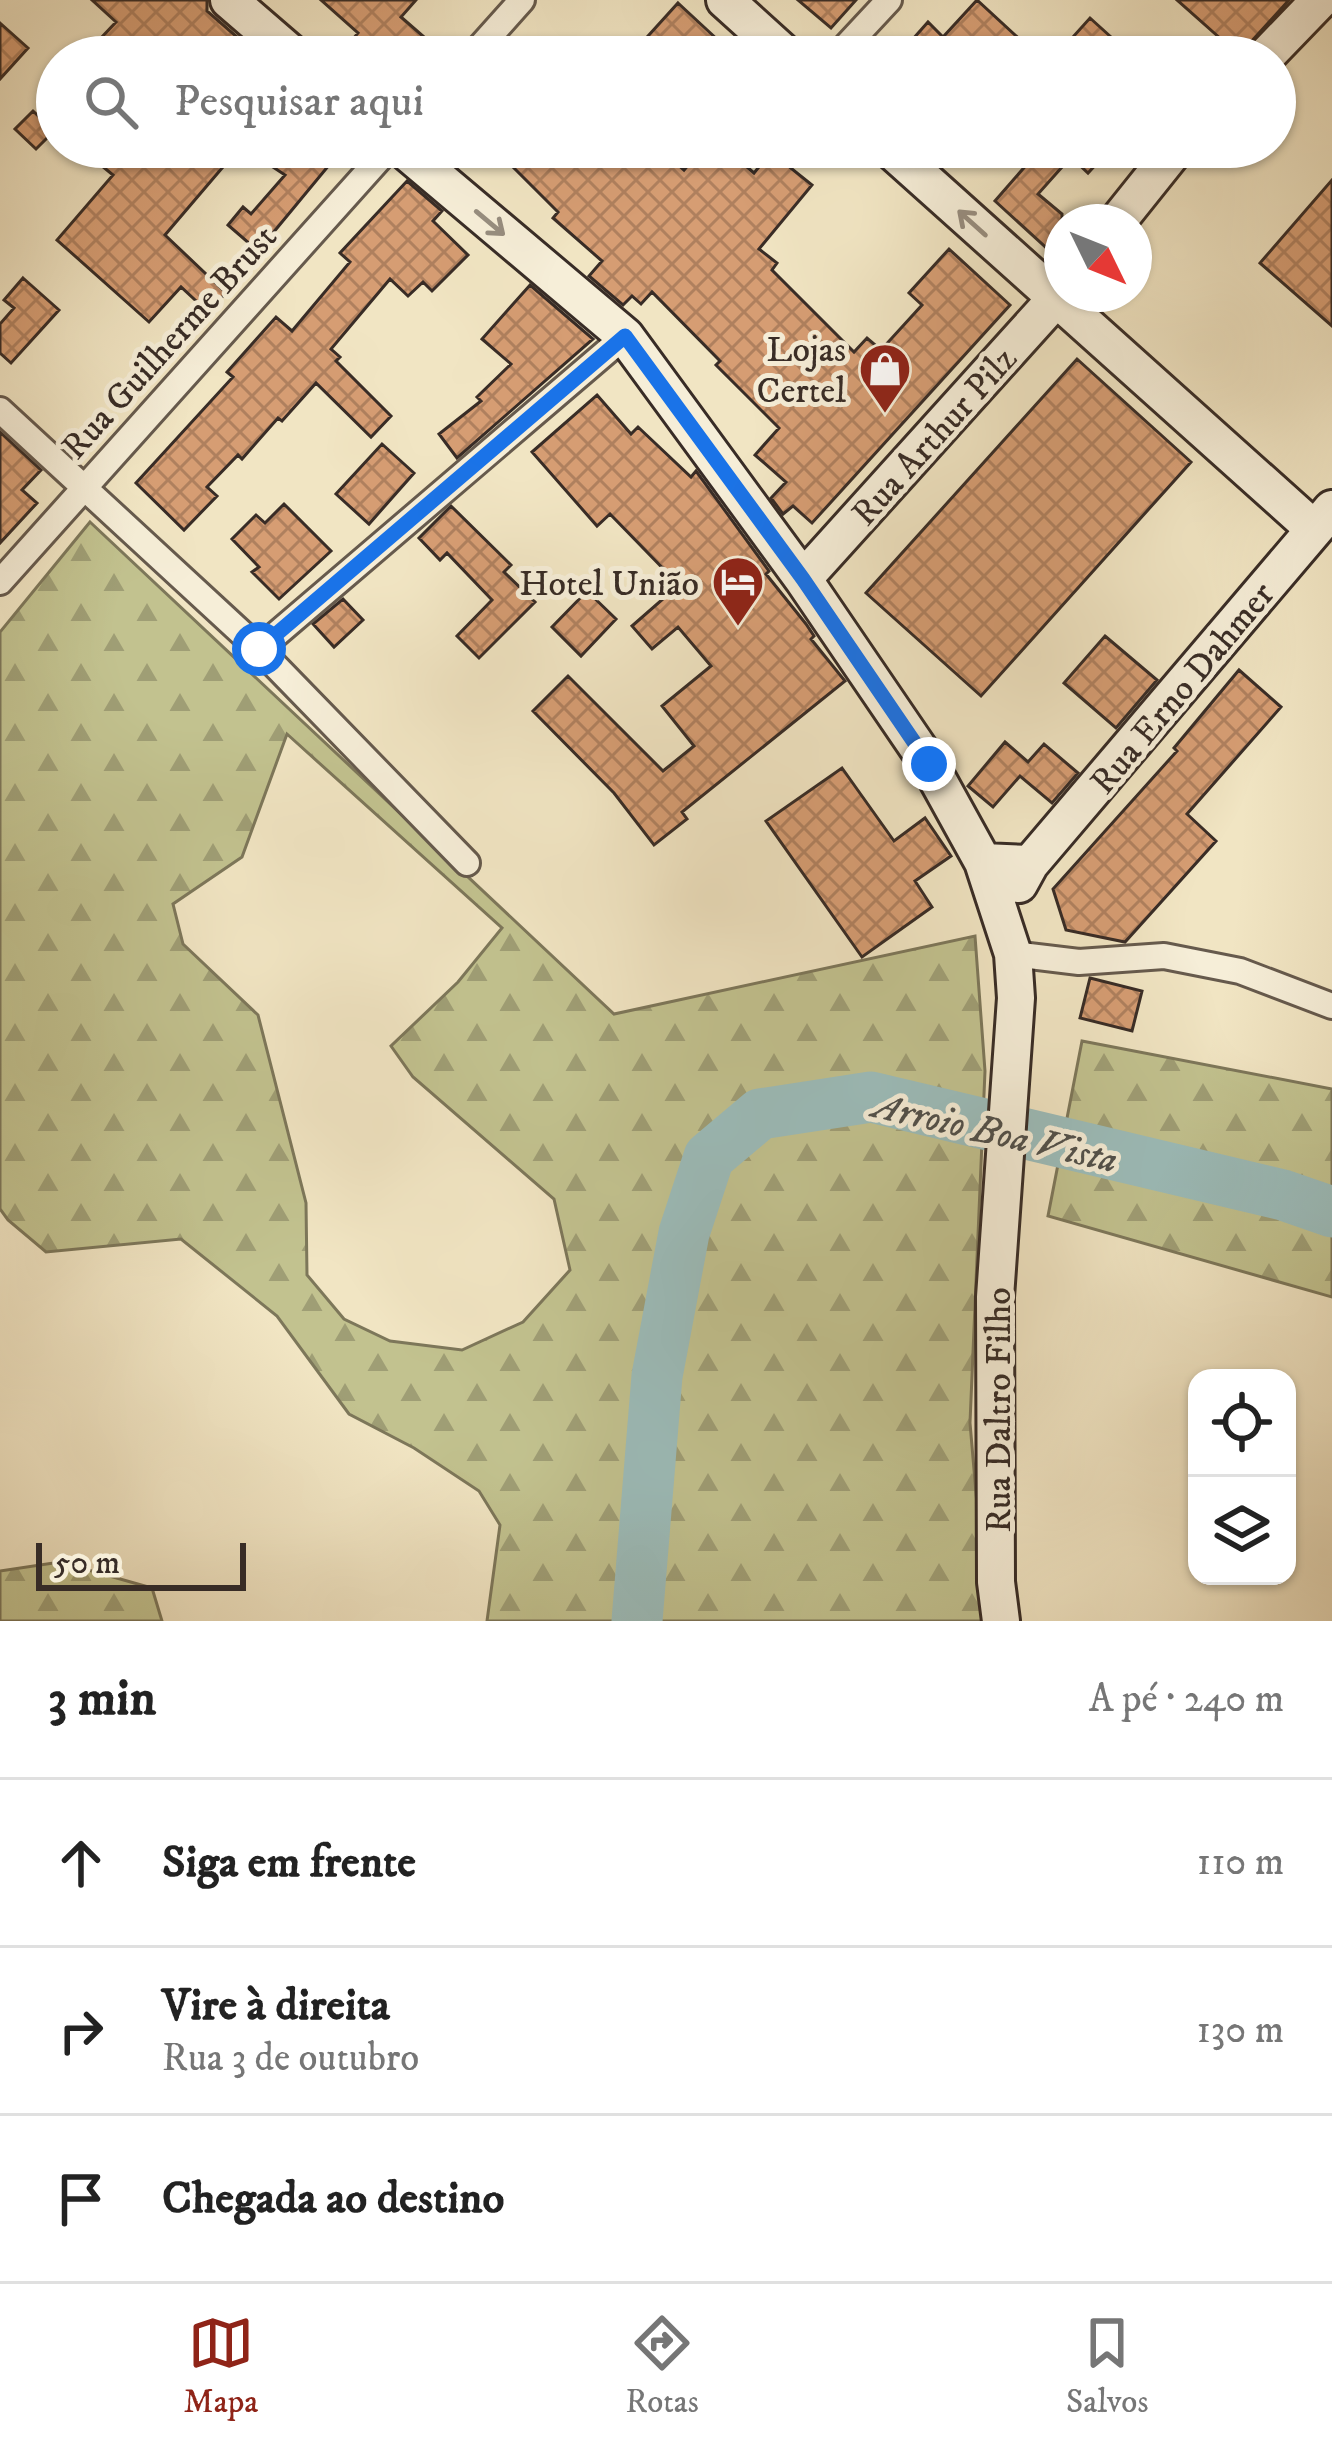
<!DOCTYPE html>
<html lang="pt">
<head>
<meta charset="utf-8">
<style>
  :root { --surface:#fff; --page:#f2f2f2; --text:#222; --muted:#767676; --line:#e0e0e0; --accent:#8f2418 }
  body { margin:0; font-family:"IM FELL DW Pica",serif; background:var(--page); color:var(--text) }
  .controls { position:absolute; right:36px; bottom:36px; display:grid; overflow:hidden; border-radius:24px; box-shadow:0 3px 9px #0004 }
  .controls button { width:108px; height:108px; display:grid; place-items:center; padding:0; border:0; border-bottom:3px solid var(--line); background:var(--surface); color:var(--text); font:60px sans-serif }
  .compass { position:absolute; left:1044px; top:204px; width:108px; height:108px; border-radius:50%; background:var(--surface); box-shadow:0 3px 9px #0004; rotate:133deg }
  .scale { position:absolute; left:36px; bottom:30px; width:210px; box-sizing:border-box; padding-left:12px; border:6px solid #382c26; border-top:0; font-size:33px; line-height:42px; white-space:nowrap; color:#382c26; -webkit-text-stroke:9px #f6eed8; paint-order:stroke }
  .stop { position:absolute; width:36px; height:36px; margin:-27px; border:9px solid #1a73e8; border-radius:50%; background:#fff }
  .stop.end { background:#1a73e8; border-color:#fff; box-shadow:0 3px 12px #0008 }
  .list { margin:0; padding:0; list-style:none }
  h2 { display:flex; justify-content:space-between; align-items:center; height:156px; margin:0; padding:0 48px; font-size:51px }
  h2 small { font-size:39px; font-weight:400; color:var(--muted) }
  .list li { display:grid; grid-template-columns:78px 1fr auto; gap:36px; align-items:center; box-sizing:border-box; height:168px; padding:0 48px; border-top:3px solid var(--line) }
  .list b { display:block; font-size:45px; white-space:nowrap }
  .list p { margin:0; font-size:39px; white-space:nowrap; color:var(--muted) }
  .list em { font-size:39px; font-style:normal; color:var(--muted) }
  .icon { flex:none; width:66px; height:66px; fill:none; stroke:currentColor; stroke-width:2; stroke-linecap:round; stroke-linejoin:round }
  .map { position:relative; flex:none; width:1332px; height:1621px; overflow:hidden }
  .search { position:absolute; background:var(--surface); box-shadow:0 3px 9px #0004; left:36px; right:36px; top:36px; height:132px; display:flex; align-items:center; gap:30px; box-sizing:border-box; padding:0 42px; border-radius:66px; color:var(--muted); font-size:45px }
  .sheet { height:660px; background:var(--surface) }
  nav { display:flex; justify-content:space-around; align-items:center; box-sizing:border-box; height:168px; border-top:3px solid var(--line); background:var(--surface); font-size:33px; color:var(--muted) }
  nav a { display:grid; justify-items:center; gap:6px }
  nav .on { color:var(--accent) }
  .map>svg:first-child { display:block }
  .forest { fill:url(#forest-firs); stroke:#7d775a; stroke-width:3; fill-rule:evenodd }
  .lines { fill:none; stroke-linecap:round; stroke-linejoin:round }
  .river { stroke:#9cbdbb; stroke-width:51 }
  .building { fill:url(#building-cross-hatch); stroke:#382c26; stroke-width:3 }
  .street-casing { stroke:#665a4d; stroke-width:30 }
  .secondary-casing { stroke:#382c26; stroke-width:42 }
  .street { stroke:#f6eed8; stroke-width:24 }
  .secondary { stroke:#f6eed8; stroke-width:36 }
  .oneway { stroke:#978d7f }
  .route { stroke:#1a73e8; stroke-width:15 }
  .labels { text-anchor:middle; stroke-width:10; stroke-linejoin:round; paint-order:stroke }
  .street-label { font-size:36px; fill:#382c26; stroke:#f6eed8 }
  .poi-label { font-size:36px; fill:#382c26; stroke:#f6eed8; text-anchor:end }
  .water-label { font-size:39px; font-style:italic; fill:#51504b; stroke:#f6eed8 }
</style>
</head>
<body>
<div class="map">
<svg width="1332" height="1621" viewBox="0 0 1332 1621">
  <defs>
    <pattern id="forest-firs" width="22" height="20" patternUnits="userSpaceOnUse" patternTransform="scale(3)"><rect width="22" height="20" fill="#c2c28f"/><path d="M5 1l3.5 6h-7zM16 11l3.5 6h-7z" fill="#9f9e75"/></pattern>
    <pattern id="building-cross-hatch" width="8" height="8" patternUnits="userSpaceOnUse" patternTransform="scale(3)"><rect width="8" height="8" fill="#d69d73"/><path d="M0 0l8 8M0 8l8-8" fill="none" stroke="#af805e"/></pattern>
  </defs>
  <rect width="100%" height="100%" fill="#f1e5c3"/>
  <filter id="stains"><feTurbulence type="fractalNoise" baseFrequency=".00167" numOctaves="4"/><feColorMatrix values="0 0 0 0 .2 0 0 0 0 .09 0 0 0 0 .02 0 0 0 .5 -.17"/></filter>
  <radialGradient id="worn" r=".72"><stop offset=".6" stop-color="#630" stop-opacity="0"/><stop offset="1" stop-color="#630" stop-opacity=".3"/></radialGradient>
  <path class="forest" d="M 90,522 L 614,1014 L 975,936 L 985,1071 L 970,1423 L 987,1621 L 487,1621 L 500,1525 L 479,1491 L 414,1448 L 349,1414 L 277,1316 L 181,1239 L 46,1252 L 8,1220 L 0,1209 L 0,632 ZM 287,734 L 502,928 L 458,982 L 391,1046 L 413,1077 L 554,1199 L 570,1270 L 523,1322 L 462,1350 L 390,1341 L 344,1319 L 307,1275 L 306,1203 L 258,1015 L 183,944 L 173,904 L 242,857 Z
    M 1082,1041 L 1332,1089 L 1332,1297 L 1048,1216 Z
    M 60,1562 L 152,1588 L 162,1621 L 0,1621 L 0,1571 Z"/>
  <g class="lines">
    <path class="river" d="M 637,1621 L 657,1376 L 684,1233 L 709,1157 L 760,1114 L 871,1097 L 1283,1195 L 1332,1212"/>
  </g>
  <path class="building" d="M 92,0 L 207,0 L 207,11 L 260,57 L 146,57 L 129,41 L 118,54 L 101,38 L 116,22 Z
    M 321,0 L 416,0 L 401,17 L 447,57 L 338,57 L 358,33 Z
    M 798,0 L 856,0 L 831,28 Z
    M 977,0 L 1039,57 L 897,57 L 928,22 L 943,37 Z
    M 1177,0 L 1289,0 L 1239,55 Z
    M 678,3 L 719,41 L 704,57 L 629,57 Z
    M 1090,18 L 1133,57 L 1055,57 Z
    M 0,23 L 28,48 L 0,79 Z
    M 33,111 L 54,131 L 36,149 L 15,129 Z
    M 79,147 L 240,147 L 165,235 L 226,293 L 208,312 L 181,287 L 149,322 L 57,240 L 113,175 Z
    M 243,147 L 344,147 L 258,251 L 228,225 L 243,207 L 251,214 L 285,175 Z
    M 529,147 L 584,147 L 601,163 L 615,147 L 658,147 L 684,170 L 704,147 L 724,147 L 754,173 L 771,152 L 812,185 L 759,249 L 777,263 L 772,270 L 854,352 L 867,338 L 881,350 L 922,305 L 909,293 L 949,249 L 1010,305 L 812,523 L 793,506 L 783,514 L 771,498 L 786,482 L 755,455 L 779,428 L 716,365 L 720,361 L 652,292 L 641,304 L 632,296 L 623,305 L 589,276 L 602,261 L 553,218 L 558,212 L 511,165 Z
    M 1042,147 L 1112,147 L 1088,173 L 1071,157 L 1038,194 L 1062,214 L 1062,239 L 1051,252 L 995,201 Z
    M 1332,180 L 1332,326 L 1260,263 Z
    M 407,181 L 442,211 L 433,221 L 468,255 L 432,291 L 423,282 L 408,296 L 390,279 L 331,349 L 340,357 L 336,361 L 391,416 L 371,437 L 316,383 L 282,421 L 278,418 L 242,459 L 238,455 L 207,487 L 217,496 L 184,530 L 136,483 L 233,377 L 227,372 L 276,317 L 292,331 L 350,262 L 340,253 Z
    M 23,278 L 59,310 L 11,363 L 0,353 L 0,324 L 14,308 L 4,300 Z
    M 530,285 L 593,339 L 457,458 L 439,434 L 481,401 L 477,397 L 511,364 L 482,339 Z
    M 1077,359 L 1191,462 L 981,696 L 866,593 Z
    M 597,395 L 631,434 L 638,427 L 691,477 L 696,471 L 769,571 L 766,574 L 806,624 L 814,636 L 811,639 L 845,681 L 682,812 L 687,819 L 654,845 L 614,793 L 533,711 L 568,676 L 663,771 L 694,746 L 662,706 L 711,666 L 678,627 L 652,649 L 632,626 L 679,585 L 610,514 L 597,526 L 532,452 Z
    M 0,432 L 41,470 L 22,490 L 37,503 L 0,543 Z
    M 382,444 L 414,473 L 369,524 L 336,494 Z
    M 284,504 L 331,551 L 279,599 L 252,572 L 259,567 L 232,539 L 256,515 L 265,523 Z
    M 451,506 L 511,565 L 504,572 L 535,602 L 479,658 L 457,636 L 492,600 L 447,553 L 440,560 L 419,538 Z
    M 587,591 L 616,619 L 581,656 L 552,627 Z
    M 343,599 L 363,620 L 334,647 L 313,624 Z
    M 1105,636 L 1157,680 L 1116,728 L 1064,683 Z
    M 1239,670 L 1281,707 L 1187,814 L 1216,841 L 1125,942 L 1066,930 L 1053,889 L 1177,751 L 1174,748 Z
    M 1005,742 L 1028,762 L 1044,744 L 1078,773 L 1052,803 L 1020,776 L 993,807 L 968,786 Z
    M 842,768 L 894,841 L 925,818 L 951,856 L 915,881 L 932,907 L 862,957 L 766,821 Z
    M 1090,978 L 1142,991 L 1132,1031 L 1080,1018 Z"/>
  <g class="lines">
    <g class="street-casing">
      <path id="street" d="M 471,57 L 522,0
        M 836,57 L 889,0
        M 0,410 L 259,649 L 467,863
        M 0,582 L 390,147
        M 259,649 L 625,336
        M 1013,954 L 1079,962 L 1164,956 L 1240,971 L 1332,1006"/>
    </g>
    <g class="secondary-casing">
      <path id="secondary" d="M 229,0 L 295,57
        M 725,0 L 788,57
        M 1265,57 L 1320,0
        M 401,147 L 625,336 L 803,579 L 929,764 L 983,862 L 1030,864
        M 888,147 L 1314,529
        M 1117,222 L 1177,147
        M 803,579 L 1062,292
        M 983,862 L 1013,954 L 1016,998 L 995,1297 L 996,1582 L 1001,1621
        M 1019,884 L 1030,864 L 1332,509"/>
    </g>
    <use href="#street" class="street"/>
    <use href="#secondary" class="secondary"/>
  </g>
  <defs><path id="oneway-shaft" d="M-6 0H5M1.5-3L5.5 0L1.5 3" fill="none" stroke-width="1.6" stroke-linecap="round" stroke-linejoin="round" transform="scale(3)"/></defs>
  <g class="oneway">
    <use href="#oneway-shaft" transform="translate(490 223) rotate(40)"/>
    <use href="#oneway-shaft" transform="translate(972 223) rotate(-138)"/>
  </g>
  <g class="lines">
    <path class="route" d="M 259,649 L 625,336 L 803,579 L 929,764"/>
  </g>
  <defs>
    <g id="shop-pin" transform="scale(2.7)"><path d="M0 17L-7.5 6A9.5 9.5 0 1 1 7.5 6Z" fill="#8f2418" stroke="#f6eed8"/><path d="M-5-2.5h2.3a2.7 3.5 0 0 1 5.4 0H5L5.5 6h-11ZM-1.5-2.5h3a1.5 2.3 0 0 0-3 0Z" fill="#fff"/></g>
    <g id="hotel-pin" transform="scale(2.7)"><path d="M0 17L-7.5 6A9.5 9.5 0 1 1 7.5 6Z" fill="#8f2418" stroke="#f6eed8"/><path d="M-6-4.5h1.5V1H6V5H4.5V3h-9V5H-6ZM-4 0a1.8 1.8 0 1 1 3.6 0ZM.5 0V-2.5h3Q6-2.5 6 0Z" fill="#fff"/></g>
  </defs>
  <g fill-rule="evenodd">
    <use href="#shop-pin" x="885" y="369"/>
    <use href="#hotel-pin" x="738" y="582"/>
  </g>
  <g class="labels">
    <g class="street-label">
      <text transform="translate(168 341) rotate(-48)" y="13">Rua Guilherme Brust</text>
      <text transform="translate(933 435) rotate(-48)" y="13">Rua Arthur Pilz</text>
      <text transform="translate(1181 687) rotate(-50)" y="13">Rua Erno Dahmer</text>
      <text transform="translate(997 1410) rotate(-90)" y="13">Rua Daltro Filho</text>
    </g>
    <g class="poi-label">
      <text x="846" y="361">Lojas<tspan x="846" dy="41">Certel</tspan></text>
      <text x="699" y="595">Hotel União</text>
    </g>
    <g class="water-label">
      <text transform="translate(996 1131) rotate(13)" y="14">Arroio Boa Vista</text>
    </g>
  </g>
  <rect width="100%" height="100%" filter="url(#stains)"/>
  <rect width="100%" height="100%" fill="url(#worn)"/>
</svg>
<div class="controls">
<button><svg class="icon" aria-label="locate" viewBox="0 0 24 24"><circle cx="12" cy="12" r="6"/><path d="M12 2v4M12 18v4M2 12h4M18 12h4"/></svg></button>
<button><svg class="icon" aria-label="layers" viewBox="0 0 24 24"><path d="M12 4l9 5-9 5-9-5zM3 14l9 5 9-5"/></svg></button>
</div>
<svg class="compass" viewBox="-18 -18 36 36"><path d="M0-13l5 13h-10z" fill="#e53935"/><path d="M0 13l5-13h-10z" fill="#767676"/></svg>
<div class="scale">50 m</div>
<div class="stop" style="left:259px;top:649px"></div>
<div class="stop end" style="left:929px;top:764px"></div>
<div class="search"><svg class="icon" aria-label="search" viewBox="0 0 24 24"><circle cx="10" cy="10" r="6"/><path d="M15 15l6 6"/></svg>Pesquisar aqui</div>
</div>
<section class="sheet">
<h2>3 min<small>A pé · 240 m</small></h2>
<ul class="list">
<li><svg class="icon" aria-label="ahead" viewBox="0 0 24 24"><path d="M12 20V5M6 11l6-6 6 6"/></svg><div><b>Siga em frente</b></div><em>110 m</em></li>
<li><svg class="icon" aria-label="right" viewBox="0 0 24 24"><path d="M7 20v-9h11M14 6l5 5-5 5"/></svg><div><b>Vire à direita</b><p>Rua 3 de outubro</p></div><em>130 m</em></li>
<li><svg class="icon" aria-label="arrive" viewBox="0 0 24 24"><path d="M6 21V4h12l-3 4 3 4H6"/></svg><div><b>Chegada ao destino</b></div></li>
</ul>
</section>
<nav>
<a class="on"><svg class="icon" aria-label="map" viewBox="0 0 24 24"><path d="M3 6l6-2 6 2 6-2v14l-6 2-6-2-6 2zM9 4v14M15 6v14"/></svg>Mapa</a>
<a><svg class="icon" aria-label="directions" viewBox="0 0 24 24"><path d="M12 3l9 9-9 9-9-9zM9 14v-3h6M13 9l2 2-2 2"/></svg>Rotas</a>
<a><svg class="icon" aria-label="saved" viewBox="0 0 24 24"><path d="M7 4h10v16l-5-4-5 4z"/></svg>Salvos</a>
</nav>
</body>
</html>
